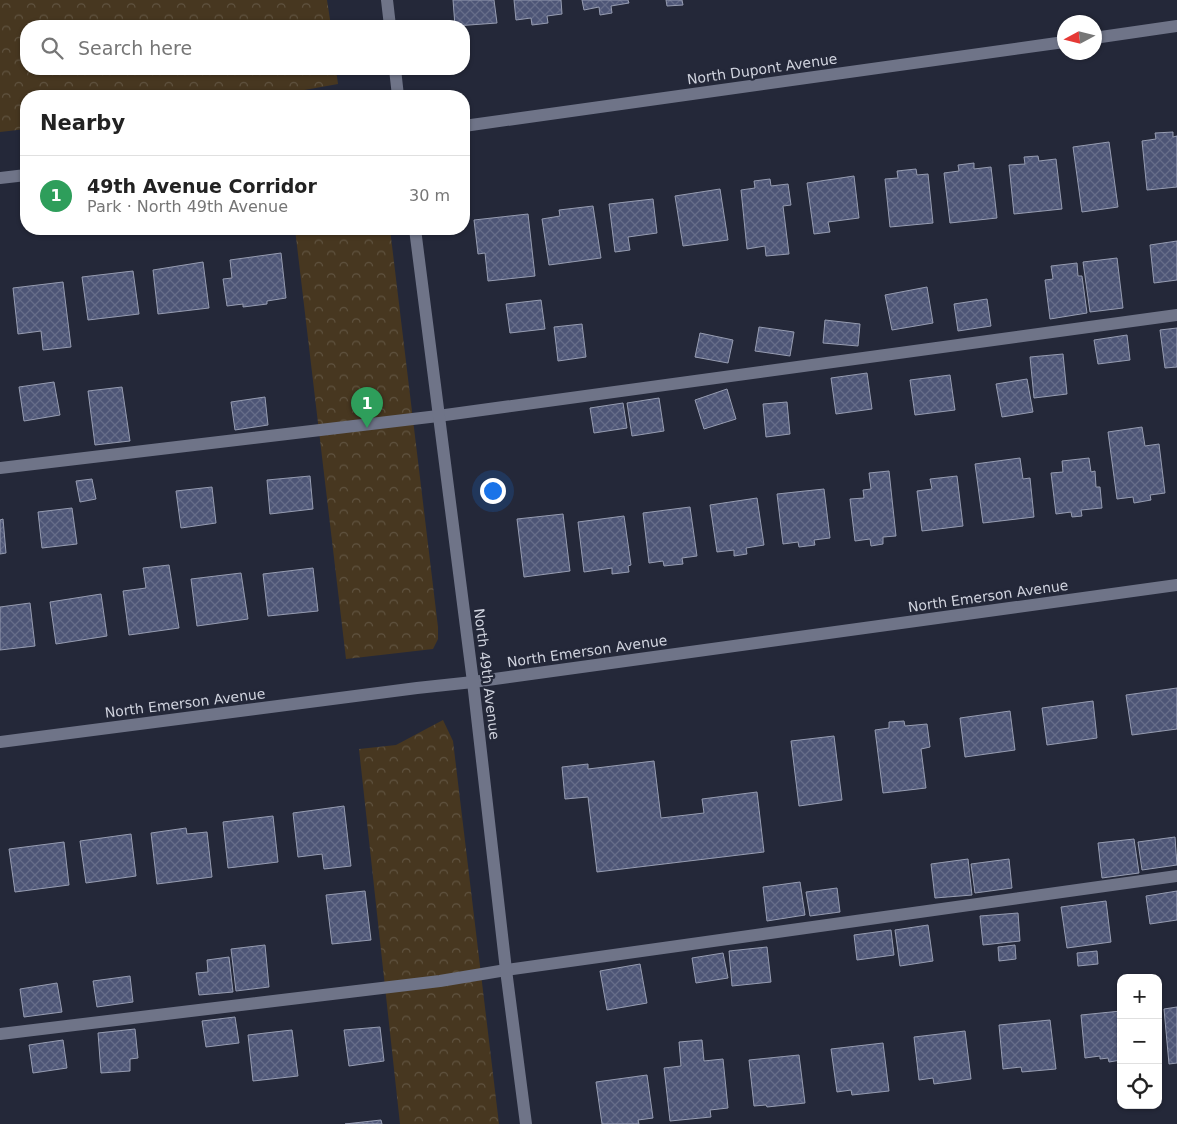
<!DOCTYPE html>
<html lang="en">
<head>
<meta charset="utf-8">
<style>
  :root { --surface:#fff; --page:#f6f6f6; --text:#222; --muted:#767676; --line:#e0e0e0; --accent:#d93025 }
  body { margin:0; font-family:"DejaVu Sans",sans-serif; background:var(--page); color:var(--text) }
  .controls { position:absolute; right:15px; bottom:15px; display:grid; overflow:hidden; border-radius:10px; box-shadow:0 1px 4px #0004 }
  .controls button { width:45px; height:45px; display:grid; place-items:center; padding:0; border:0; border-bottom:1px solid var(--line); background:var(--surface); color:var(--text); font:25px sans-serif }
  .compass { position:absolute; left:1057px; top:15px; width:45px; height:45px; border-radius:50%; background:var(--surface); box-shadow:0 1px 4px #0004; rotate:263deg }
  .you { position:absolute; left:492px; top:490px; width:18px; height:18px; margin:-12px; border:4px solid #fff; border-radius:50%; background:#1a73e8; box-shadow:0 0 0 8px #1a73e833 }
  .badge { display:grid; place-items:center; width:32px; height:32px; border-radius:50%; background:var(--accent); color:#fff; font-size:16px; font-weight:700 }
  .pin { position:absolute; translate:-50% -41px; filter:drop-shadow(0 1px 2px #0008) }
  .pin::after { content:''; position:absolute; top:26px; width:18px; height:15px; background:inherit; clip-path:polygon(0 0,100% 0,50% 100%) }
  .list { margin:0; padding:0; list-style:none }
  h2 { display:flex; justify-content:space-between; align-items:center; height:65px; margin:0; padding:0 20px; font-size:21px }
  h2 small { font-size:16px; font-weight:400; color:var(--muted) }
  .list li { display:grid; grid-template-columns:32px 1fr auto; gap:15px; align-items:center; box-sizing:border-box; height:80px; padding:0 20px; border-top:1px solid var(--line) }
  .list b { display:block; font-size:19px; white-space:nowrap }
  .list p { margin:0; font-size:16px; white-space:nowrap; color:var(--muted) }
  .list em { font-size:16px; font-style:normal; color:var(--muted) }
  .icon { flex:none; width:28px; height:28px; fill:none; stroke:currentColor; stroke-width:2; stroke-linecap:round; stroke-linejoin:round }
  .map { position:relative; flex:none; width:1177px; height:1124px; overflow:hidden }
  .search { position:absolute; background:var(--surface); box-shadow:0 1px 4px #0004; left:20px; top:20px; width:450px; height:55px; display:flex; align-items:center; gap:12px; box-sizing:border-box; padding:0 18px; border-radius:20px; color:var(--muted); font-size:19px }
  .panel { position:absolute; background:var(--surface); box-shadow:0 1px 4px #0004; left:20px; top:90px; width:450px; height:145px; border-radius:20px }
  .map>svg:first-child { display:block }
  .park { fill:url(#park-crowns) }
  .building { fill:url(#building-cross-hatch); stroke:#969cb1 }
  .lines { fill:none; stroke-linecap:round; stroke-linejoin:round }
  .service { stroke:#6f7488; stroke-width:12 }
  .minor { stroke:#6f7488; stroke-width:12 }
  .tertiary { stroke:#6f7488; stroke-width:12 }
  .labels { text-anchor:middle; stroke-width:4.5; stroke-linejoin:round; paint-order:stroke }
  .street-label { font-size:14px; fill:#d0d3de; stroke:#242839 }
</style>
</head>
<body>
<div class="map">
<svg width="1177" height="1124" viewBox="0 0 1177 1124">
  <defs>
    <pattern id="park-crowns" width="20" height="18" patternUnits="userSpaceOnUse" patternTransform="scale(1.25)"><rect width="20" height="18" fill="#473720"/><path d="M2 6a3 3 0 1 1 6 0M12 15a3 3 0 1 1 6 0" fill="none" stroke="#605340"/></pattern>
    <pattern id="building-cross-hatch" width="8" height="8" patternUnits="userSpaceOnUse" patternTransform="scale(1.25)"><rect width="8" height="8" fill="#4d5576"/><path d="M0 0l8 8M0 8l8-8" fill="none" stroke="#666d89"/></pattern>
  </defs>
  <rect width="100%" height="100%" fill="#242839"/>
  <path class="park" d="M 0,0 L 327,0 L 331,26 L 26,26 L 26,69 L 336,69 L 338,84 L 271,96 L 26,96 L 26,129 L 0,132 Z
    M 295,229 L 390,229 L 438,627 L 438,639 L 433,649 L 346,659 Z
    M 443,720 L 453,741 L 499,1124 L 400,1124 L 359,749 L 396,745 Z"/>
  <path class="building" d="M 453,0 L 494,0 L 497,23 L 455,26 Z
    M 514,0 L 561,0 L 562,14 L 547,16 L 548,23 L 532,25 L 531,18 L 516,20 Z
    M 582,0 L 628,0 L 629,3 L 611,6 L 612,13 L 600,15 L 599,7 L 584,10 Z
    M 666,0 L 682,0 L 683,5 L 667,6 Z
    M 1173,132 L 1173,137 L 1177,136 L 1177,187 L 1147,190 L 1142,141 L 1156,139 L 1155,133 Z
    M 1109,142 L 1118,207 L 1082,212 L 1073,147 Z
    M 1038,156 L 1039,161 L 1056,159 L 1062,209 L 1014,214 L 1009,165 L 1025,164 L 1024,157 Z
    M 974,163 L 974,169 L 991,167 L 997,218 L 950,223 L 944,173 L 959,171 L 958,165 Z
    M 916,169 L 917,175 L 928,174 L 933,223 L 890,227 L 885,179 L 898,178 L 897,171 Z
    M 854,176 L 859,218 L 828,222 L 830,232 L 814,234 L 807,183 Z
    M 770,179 L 771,186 L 788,184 L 791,205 L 783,206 L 789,254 L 766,256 L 765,246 L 747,249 L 741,190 L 755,188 L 754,181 Z
    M 720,189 L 728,240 L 683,246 L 675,196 Z
    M 653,199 L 657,233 L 628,237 L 630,250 L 615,252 L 609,204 Z
    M 593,206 L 601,258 L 549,265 L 542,219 L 560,216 L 559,210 Z
    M 528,214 L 535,276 L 488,281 L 485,253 L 478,254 L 474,220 Z
    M 1177,241 L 1177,280 L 1154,283 L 1150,245 Z
    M 281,253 L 286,298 L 267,301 L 267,304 L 243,307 L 243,304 L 227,306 L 223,279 L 232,278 L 230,260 Z
    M 1117,258 L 1123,308 L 1090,312 L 1083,262 Z
    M 203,262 L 209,308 L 158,314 L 153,270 Z
    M 1077,263 L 1078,276 L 1082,276 L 1087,313 L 1050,319 L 1045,280 L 1053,279 L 1051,266 Z
    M 133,271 L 139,314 L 88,320 L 82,277 Z
    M 63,282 L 71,347 L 43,350 L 41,331 L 18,334 L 13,288 Z
    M 927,287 L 933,323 L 892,330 L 885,295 Z
    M 987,299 L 991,326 L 958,331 L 954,304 Z
    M 541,300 L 545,329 L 510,333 L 506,304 Z
    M 825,320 L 860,324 L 858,346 L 823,343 Z
    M 582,324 L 586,357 L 558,361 L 554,327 Z
    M 759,327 L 794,332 L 790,356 L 755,351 Z
    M 1177,328 L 1177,367 L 1165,368 L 1160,330 Z
    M 700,333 L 733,340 L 728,363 L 695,357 Z
    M 1127,335 L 1130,360 L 1098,364 L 1094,340 Z
    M 1063,354 L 1067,394 L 1034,398 L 1030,357 Z
    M 867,373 L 872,409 L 836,414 L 831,378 Z
    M 950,375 L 955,410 L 915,415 L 910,380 Z
    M 1027,379 L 1033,412 L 1002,417 L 996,384 Z
    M 54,382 L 60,415 L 24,421 L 19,387 Z
    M 122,387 L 130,441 L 95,445 L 88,391 Z
    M 727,389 L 736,419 L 704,429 L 695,400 Z
    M 265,397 L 268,425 L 235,430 L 231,402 Z
    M 659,398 L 664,431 L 632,436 L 627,403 Z
    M 787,402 L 790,434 L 766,437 L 763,404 Z
    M 623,403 L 627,428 L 594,433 L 590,408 Z
    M 1142,427 L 1145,446 L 1159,444 L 1165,493 L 1150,495 L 1151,500 L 1134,503 L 1133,497 L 1117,499 L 1108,432 Z
    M 1020,458 L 1023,479 L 1030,478 L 1034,517 L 983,523 L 975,464 Z
    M 1089,458 L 1091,472 L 1095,471 L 1096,487 L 1100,487 L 1102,508 L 1081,510 L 1082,516 L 1072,517 L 1071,512 L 1056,514 L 1051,473 L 1063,472 L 1062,461 Z
    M 889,471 L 896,536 L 883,537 L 883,544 L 871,546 L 870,539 L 855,541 L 850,499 L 864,498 L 863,490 L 871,489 L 869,473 Z
    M 310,476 L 313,509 L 270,514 L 267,480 Z
    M 957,476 L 963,526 L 922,531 L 917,491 L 932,489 L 930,479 Z
    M 92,479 L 96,499 L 80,502 L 76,481 Z
    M 212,487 L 216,523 L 181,528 L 176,491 Z
    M 824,489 L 830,538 L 814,540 L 815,545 L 799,547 L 798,542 L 783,544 L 777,494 Z
    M 757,498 L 764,545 L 746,548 L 747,554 L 734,556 L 734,550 L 717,552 L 710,505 Z
    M 690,507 L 697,556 L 682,558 L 683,564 L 664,566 L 663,561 L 649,563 L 643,513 Z
    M 72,508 L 77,544 L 42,548 L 38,512 Z
    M 563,514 L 570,571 L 524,577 L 517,519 Z
    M 624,516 L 631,565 L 628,566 L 629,572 L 612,574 L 612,568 L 584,572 L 578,522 Z
    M 3,519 L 6,553 L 0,554 L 0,520 Z
    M 169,565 L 179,628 L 129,635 L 123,591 L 146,588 L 143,568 Z
    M 313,568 L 318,611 L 268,616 L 263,574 Z
    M 241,573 L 248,619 L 197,626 L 191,579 Z
    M 101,594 L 107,636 L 56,644 L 50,602 Z
    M 30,603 L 35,646 L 0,650 L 0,607 Z
    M 1177,688 L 1177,729 L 1132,735 L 1126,695 Z
    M 1093,701 L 1097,738 L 1047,745 L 1042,708 Z
    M 1010,711 L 1015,750 L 965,757 L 960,718 Z
    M 904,721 L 905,726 L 927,724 L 930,747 L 921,749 L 926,788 L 883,793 L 875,730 L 889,728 L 889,722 Z
    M 834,736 L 842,800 L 799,806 L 791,741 Z
    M 654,761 L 661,818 L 704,813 L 702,799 L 757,792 L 764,852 L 597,872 L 588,797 L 565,799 L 562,767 L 588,764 L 588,769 Z
    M 344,806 L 351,866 L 324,869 L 322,854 L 298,857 L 293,813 Z
    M 273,816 L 278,862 L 228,868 L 223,822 Z
    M 186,828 L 187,834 L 207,832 L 212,877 L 157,884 L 151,833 Z
    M 131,834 L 136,876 L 86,883 L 80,841 Z
    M 1175,837 L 1177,865 L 1142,870 L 1138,842 Z
    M 1134,839 L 1139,873 L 1102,878 L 1098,843 Z
    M 64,842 L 69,885 L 15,892 L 9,849 Z
    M 968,859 L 972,895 L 935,898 L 931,864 Z
    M 1009,859 L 1012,888 L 975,893 L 971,864 Z
    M 800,882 L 805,915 L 767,921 L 763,887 Z
    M 837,888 L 840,912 L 810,916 L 806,892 Z
    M 365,891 L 371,940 L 332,944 L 326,895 Z
    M 1177,891 L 1177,920 L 1150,924 L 1146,896 Z
    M 1106,901 L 1111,942 L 1067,948 L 1061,907 Z
    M 1018,913 L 1020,941 L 983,945 L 980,916 Z
    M 928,925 L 933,961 L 900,966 L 895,930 Z
    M 891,930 L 894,955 L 857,960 L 854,935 Z
    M 265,945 L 269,987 L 236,991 L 231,949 Z
    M 1015,945 L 1016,959 L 999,961 L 998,947 Z
    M 767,947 L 771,982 L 732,986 L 729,951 Z
    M 1097,951 L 1098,964 L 1078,966 L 1077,953 Z
    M 723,953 L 728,978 L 696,983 L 692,958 Z
    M 229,957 L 233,992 L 199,995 L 196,973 L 208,972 L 207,960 Z
    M 640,964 L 647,1003 L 607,1010 L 600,971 Z
    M 130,976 L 133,1002 L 97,1007 L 93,981 Z
    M 57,983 L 62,1012 L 24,1017 L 20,989 Z
    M 1177,1007 L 1177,1063 L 1169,1064 L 1164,1009 Z
    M 1121,1011 L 1121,1060 L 1109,1062 L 1108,1058 L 1100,1059 L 1100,1056 L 1085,1058 L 1081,1015 Z
    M 235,1017 L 239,1043 L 206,1047 L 202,1021 Z
    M 1050,1020 L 1056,1069 L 1022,1072 L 1021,1067 L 1003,1069 L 999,1025 Z
    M 380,1027 L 384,1061 L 349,1066 L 344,1030 Z
    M 135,1029 L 138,1058 L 130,1059 L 130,1071 L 101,1073 L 98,1033 Z
    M 292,1030 L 298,1076 L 253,1081 L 248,1035 Z
    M 965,1031 L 971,1079 L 934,1084 L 933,1078 L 919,1080 L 914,1037 Z
    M 63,1040 L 67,1068 L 33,1073 L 29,1045 Z
    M 702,1040 L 704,1061 L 723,1059 L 728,1108 L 710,1110 L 711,1117 L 670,1121 L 664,1068 L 681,1066 L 679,1042 Z
    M 883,1043 L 889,1091 L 852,1095 L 851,1090 L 837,1092 L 831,1049 Z
    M 799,1055 L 805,1103 L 767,1107 L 766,1105 L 754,1106 L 749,1060 Z
    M 647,1075 L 653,1118 L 638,1120 L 639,1124 L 602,1124 L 596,1082 Z
    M 381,1120 L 382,1124 L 345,1124 Z"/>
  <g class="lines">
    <path class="service" d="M 0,468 L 438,416 L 1177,315
      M 0,1034 L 440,981 L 506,970 L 1177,876"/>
    <path class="minor" d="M 1094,38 L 1177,26
      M 464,126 L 1064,42
      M 0,178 L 26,175
      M 0,742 L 417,688 L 473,682 L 1177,585"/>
    <path class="tertiary" d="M 387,0 L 390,26
      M 395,69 L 398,96
      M 415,229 L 473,682 L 506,970 L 526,1124"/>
  </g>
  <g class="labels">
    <g class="street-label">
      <text transform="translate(762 69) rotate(-8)" y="5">North Dupont Avenue</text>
      <text transform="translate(988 596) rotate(-8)" y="5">North Emerson Avenue</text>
      <text transform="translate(587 651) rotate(-8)" y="5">North Emerson Avenue</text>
      <text transform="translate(487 674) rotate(83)" y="5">North 49th Avenue</text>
      <text transform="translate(185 703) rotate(-7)" y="5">North Emerson Avenue</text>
    </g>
  </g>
</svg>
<div class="controls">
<button>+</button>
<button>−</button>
<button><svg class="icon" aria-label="locate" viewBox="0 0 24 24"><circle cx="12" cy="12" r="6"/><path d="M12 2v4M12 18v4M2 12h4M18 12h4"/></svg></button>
</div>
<svg class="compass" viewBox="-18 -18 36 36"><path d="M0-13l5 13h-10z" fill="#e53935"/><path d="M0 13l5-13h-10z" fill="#767676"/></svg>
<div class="you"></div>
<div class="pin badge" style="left:367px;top:428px;background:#2e9e5b">1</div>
<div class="search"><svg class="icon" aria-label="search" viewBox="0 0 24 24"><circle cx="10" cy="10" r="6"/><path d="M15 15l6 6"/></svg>Search here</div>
<section class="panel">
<h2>Nearby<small></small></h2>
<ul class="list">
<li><span class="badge" style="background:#2e9e5b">1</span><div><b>49th Avenue Corridor</b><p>Park · North 49th Avenue</p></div><em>30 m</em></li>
</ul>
</section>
</div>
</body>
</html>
